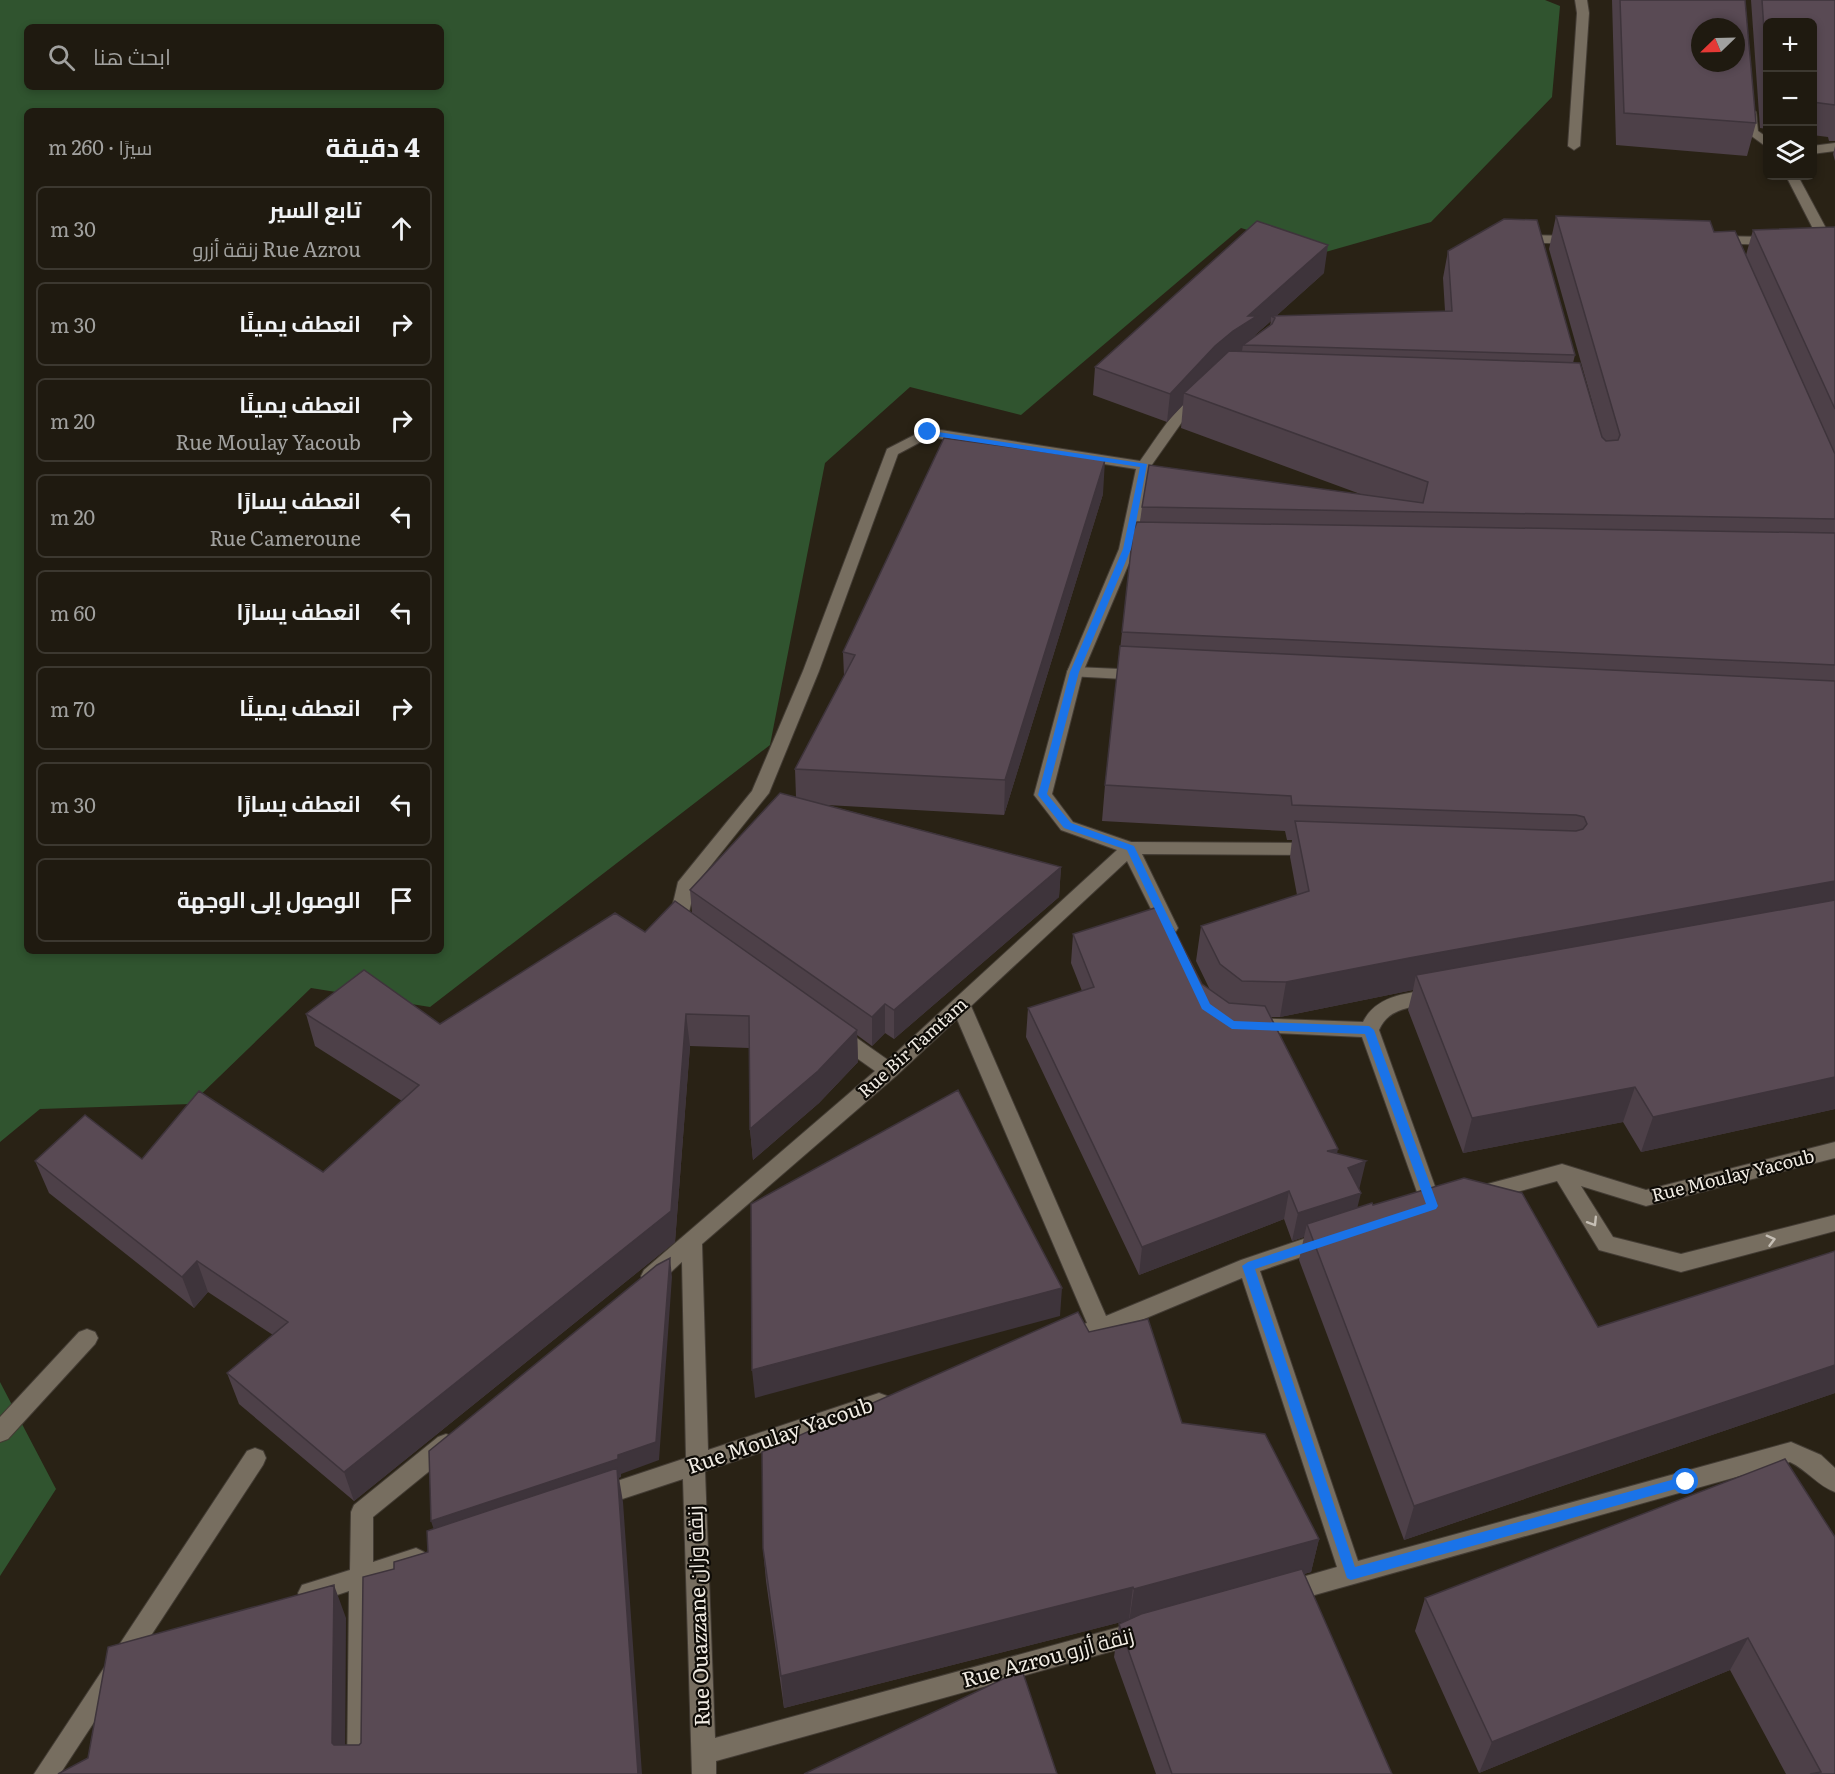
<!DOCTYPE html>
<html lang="ar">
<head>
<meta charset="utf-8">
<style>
  :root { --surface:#1f1a10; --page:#272319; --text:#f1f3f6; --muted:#a1a19f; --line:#3c3830 }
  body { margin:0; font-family:Literata,Cairo,serif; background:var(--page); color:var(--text); direction:rtl }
  .controls { position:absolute; right:18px; top:18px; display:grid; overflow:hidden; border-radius:9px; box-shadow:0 3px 9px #0003 }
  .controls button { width:54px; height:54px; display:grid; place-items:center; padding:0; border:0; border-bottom:2px solid var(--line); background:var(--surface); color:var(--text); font:30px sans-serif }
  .compass { position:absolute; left:1691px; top:18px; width:54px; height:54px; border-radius:50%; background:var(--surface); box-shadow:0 3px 9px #0003; rotate:247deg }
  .stop { position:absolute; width:18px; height:18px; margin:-14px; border:4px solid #1a73e8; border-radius:50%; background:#fff }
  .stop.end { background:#1a73e8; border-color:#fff; box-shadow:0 2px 6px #0008 }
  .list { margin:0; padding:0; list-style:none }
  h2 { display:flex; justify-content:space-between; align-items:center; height:78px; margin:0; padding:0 24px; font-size:26px }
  h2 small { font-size:20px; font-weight:400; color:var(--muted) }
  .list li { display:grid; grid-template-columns:39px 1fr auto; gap:18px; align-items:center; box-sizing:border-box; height:84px; margin:0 12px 12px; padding:0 12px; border:2px solid var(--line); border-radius:9px }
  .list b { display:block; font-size:22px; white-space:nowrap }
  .list p { margin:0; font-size:20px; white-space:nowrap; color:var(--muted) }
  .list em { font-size:20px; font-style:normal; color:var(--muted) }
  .icon { flex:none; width:33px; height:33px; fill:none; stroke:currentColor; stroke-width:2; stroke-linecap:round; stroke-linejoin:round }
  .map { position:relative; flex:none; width:1835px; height:1774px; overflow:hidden; direction:ltr }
  .search { position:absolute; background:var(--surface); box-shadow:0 3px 9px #0003; left:24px; top:24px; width:420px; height:66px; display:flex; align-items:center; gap:15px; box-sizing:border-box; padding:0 21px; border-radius:9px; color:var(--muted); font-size:22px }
  .panel { position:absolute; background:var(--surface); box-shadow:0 3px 9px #0003; left:24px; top:108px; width:420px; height:846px; border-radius:9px; direction:rtl }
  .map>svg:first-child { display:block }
  .green { fill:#30542f; fill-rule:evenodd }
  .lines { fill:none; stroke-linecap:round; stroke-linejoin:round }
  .service-casing { stroke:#433c34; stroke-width:2 }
  .minor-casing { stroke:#433c34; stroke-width:2 }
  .service { fill:#776e60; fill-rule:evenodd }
  .minor { fill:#776e60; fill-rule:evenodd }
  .wall { fill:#4d4048; fill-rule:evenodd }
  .shaded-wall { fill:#3e343b }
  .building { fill:#594a54; stroke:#3e343b; stroke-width:1.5; fill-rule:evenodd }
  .oneway { stroke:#c6bfb5 }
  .route { fill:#1a73e8 }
  .labels { text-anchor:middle; stroke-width:4.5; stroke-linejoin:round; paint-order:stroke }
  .street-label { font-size:18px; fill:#f0ebe3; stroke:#0f0c07 }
  .near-street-label { font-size:21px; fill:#f0ebe3; stroke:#0f0c07 }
</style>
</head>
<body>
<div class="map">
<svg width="1835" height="1774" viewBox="0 0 1835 1774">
  <rect width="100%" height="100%" fill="#292215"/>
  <path class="green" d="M 0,0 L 1545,0 L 1560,6 L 1552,97 L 1431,222 L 1322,253 L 1241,228 L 1021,415 L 910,387 L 825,463 L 770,745 L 430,1007 L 311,988 L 191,1104 L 40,1109 L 0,1142 ZM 27,27 L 441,27 L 441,87 L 27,87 ZM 27,111 L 441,111 L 441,951 L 27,951 Z
    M 0,1382 L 56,1489 L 0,1576 Z"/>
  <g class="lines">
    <g class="service-casing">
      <path id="service" d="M 1075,667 L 1142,670 L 1148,671 L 1150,675 L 1148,679 L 1142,680 L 1069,676 L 1067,672 L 1069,668 Z"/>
    </g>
    <g class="minor-casing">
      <path id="minor" d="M 1575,0 L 1587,0 L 1589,13 L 1580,146 L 1574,150 L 1568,146 L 1577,13 Z
        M 1750,108 L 1756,112 L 1758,131 L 1768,138 L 1768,148 L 1746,132 L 1744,112 Z
        M 1835,143 L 1835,151 L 1812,154 L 1812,146 Z
        M 1786,176 L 1798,176 L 1835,245 L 1835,262 L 1828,258 Z
        M 1519,235 L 1575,236 L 1582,240 L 1575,244 L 1514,242 L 1512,239 L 1514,236 Z
        M 1714,236 L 1773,237 L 1780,241 L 1773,245 L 1709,243 L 1707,240 L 1709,237 Z
        M 1199,393 L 1206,397 L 1182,422 L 1151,466 L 1135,549 L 1083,672 L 1052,794 L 1073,822 L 1131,842 L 1316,843 L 1322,845 L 1325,849 L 1322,853 L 1316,855 L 1142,854 L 1178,928 L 1175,933 L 1169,935 L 1163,933 L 1127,861 L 971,1006 L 1106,1316 L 1241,1260 L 1324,1232 L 1331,1235 L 1334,1241 L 1331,1247 L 1260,1271 L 1358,1561 L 1791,1442 L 1821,1455 L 1835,1468 L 1835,1492 C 1818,1486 1807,1470 1790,1462 L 1286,1603 L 1278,1600 L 1274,1592 L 1278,1584 L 1337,1567 L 1242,1278 L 1108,1334 L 1067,1348 L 1059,1345 L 1056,1339 L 1059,1333 L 1087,1323 L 957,1019 L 896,1076 L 702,1244 L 708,1450 L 879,1393 L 887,1396 L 890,1403 L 887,1410 L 705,1471 L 715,1738 L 1138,1622 L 1146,1625 L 1150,1633 L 1146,1641 L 1138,1644 L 716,1761 L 716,1774 L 692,1774 L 683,1479 L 598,1507 L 590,1504 L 587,1497 L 590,1490 L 686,1458 L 682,1262 C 671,1271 659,1288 644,1282 L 641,1276 L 644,1270 L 875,1071 L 830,1039 L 827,1034 L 830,1029 L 837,1027 L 844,1029 L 888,1060 L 1117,850 L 1061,830 L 1034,795 L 1067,672 L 1119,549 L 1136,469 L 930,437 L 898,454 L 819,671 L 769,793 L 696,884 L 689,912 L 691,920 L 697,927 L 694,932 L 688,934 L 677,929 L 671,912 L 678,882 L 752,791 L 803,671 L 887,449 L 928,428 L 1140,461 C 1152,445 1181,397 1199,393 Z
        M 1435,989 L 1442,991 L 1444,996 L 1442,1001 C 1419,1008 1390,1004 1379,1030 L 1442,1206 L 1439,1212 L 1432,1214 L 1425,1212 L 1422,1206 L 1362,1037 L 1252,1032 L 1245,1030 L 1242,1025 L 1245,1020 L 1252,1018 L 1363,1022 C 1376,995 1408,993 1435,989 Z
        M 1835,1142 L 1835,1158 L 1646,1206 L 1581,1186 L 1613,1237 L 1681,1254 L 1835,1215 L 1835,1231 L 1681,1272 L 1599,1250 L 1557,1181 L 1480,1202 L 1473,1200 L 1470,1194 L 1473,1188 L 1480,1186 L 1562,1164 L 1646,1190 Z
        M 87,1329 L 95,1332 L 98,1338 L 95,1344 L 8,1439 L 0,1442 L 0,1417 L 79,1332 Z
        M 446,1434 L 454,1437 L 457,1444 L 454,1451 L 373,1517 L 373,1562 L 416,1548 L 424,1552 L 428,1559 L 424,1566 L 373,1584 L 371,1774 L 347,1774 L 349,1591 L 310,1604 L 302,1601 L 298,1593 L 302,1585 L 350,1570 L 351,1512 L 354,1505 L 438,1437 Z
        M 255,1448 L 263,1451 L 266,1458 L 263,1465 L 60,1774 L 34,1774 L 247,1451 Z"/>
    </g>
    <use href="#service" class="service"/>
    <use href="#minor" class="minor"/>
  </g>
  <path class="wall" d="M 1612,0 L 1745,0 L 1756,123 L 1747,156 L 1616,145 Z
    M 1751,0 L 1835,0 L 1835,141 L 1829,141 L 1828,137 L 1812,135 L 1812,22 L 1767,22 L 1767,129 L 1760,128 Z
    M 1835,146 L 1835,161 L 1833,154 Z
    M 1556,216 L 1714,232 L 1746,255 L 1753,230 L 1835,227 L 1835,1109 L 1641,1152 L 1623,1122 L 1463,1153 L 1408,1010 L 1413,990 L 1280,1017 L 1271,1017 L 1337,1154 L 1359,1190 L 1357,1208 L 1373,1205 L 1598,1327 L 1835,1251 L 1835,1393 L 1404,1540 L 1299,1260 L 1304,1237 L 1292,1241 L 1284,1219 L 1139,1275 L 1026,1037 L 1028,1008 L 1082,991 L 1071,963 L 1073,934 L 1202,984 L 1210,990 L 1196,961 L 1201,926 L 1297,895 L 1290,857 L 1292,840 L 1287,840 L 1285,831 L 1102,821 L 1105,785 L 1122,632 L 1140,522 L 1142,507 L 1363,495 L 1181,428 L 1183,405 L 1167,422 L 1093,395 L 1095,367 L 1324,273 L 1276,316 L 1445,311 L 1443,278 L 1448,251 L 1575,355 L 1573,363 L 1602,437 L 1549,249 ZM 1271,321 L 1270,325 L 1255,336 L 1255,335 Z
    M 1103,494 L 1004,815 L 827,805 L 1061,867 L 1059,897 L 894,1039 L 885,1033 L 872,1046 L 857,1035 L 858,1062 L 819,1103 L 753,1160 L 750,1129 L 749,1048 L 690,1046 L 675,1242 L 354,1501 L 239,1404 L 227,1373 L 273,1335 L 208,1292 L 194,1308 L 49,1193 L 35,1161 L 142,1159 L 323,1172 L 402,1101 L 315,1046 L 306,1014 L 440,1024 L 645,932 L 692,913 L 690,890 L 796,797 L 795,769 L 844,676 L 843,652 Z
    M 1089,1332 L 1182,1423 L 1319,1539 L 1311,1572 L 1304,1574 L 1392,1774 L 1156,1774 L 1114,1657 L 1119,1624 L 1129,1620 L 784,1708 L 766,1581 L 763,1548 Z
    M 1835,1537 L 1835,1774 L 1786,1774 L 1730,1670 L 1479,1773 L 1415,1631 L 1425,1598 Z"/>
  <path class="shaded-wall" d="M 1328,245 L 1324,273 L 1274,318 L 1271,316 L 1271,321 L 1255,335 L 1254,344 L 1243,345 L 1242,351 L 1229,359 L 1184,393 L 1183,405 L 1167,422 L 1170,394 L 1215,346 Z
    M 1105,460 L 1103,494 L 1004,815 L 1005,780 Z
    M 1061,867 L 1059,897 L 894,1039 L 894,1010 Z
    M 1835,881 L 1835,913 L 1416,975 L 1413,990 L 1280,1017 L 1286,982 L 1409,958 Z
    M 885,1004 L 885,1033 L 872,1046 L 872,1017 Z
    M 686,1014 L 690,1046 L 675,1242 L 354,1501 L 344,1472 Z
    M 857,1030 L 858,1062 L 819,1103 L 753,1160 L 750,1129 Z
    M 1835,1077 L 1835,1109 L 1641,1152 L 1653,1117 Z
    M 1635,1087 L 1623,1122 L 1463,1153 L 1472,1118 Z
    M 1338,1149 L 1332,1178 L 1327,1151 Z
    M 1366,1161 L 1359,1190 L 1348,1168 Z
    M 1289,1191 L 1284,1219 L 1139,1275 L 1142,1247 Z
    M 1361,1193 L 1354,1221 L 1307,1224 L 1304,1237 L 1292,1241 L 1298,1213 Z
    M 670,1258 L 672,1277 L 659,1460 L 621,1474 L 621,1477 L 619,1478 L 623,1502 L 642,1774 L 638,1774 L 437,1539 L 431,1521 L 618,1455 Z
    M 197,1261 L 208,1292 L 194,1308 L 182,1277 Z
    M 1062,1288 L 1060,1316 L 755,1398 L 752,1370 Z
    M 1835,1365 L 1835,1393 L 1404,1540 L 1414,1506 Z
    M 1319,1539 L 1311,1572 L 1129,1622 L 1134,1589 Z
    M 334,1585 L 346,1618 L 345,1774 L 332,1743 Z
    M 1133,1587 L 1129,1620 L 784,1708 L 781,1676 Z
    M 1748,1638 L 1730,1670 L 1479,1773 L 1492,1742 Z"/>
  <path class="building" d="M 1620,0 L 1745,0 L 1756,123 L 1624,113 ZM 1700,27 L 1736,27 L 1736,63 L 1700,63 Z
    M 1762,0 L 1835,0 L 1835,105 L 1812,102 L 1812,22 L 1767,22 L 1767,76 Z
    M 1556,216 L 1710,221 L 1714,232 L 1735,231 L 1835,454 L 1835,519 L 1142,507 L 1149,465 L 1423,503 L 1428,482 L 1184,393 L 1229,351 L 1580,363 L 1602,437 L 1606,441 L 1618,440 L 1620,435 Z
    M 1504,219 L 1537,220 L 1575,355 L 1243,345 L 1272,324 L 1275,318 L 1271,316 L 1452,311 L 1448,251 Z
    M 1257,221 L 1328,245 L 1248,316 L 1257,316 L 1233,331 L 1215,346 L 1170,394 L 1095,367 Z
    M 1835,227 L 1835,409 L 1753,230 Z
    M 944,438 L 1105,460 L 1005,780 L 795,769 L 855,655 L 843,652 Z
    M 1137,522 L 1835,533 L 1835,665 L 1122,632 L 1133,532 Z
    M 1120,646 L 1835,681 L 1835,881 L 1409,958 L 1286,982 L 1242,981 L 1220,964 L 1201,926 L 1309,891 L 1295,821 L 1576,831 L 1583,829 L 1587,824 L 1584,817 L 1576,815 L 1292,805 L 1291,796 L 1105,785 Z
    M 780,793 L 1061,867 L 894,1010 L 885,1004 L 872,1017 L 690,890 Z
    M 1835,900 L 1835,1077 L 1653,1117 L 1635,1087 L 1472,1118 L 1416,975 Z
    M 675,901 L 857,1030 L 818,1071 L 750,1129 L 749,1016 L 686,1014 L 671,1211 L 344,1472 L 227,1373 L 288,1322 L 197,1261 L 182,1277 L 35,1161 L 85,1115 L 142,1159 L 199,1091 L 323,1172 L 419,1085 L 306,1014 L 364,970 L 440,1024 L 615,913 L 645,932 Z
    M 1158,907 L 1177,935 L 1202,984 L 1229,1003 L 1265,1006 L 1338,1149 L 1327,1151 L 1366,1161 L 1348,1168 L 1361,1193 L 1298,1213 L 1289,1191 L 1142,1247 L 1028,1008 L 1094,987 L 1073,934 Z
    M 958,1090 L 1062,1288 L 752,1370 L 751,1204 Z
    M 1464,1178 L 1522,1193 L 1598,1327 L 1835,1251 L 1835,1365 L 1414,1506 L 1307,1224 L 1372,1203 L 1373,1205 Z
    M 670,1258 L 656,1442 L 618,1455 L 618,1459 L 431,1521 L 429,1451 L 657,1265 Z
    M 1078,1312 L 1089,1332 L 1148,1319 L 1182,1423 L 1265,1434 L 1319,1539 L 1134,1589 L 1133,1587 L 781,1676 L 763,1548 L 762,1452 Z
    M 1785,1459 L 1835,1537 L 1835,1774 L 1810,1774 L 1821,1772 L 1748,1638 L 1492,1742 L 1425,1598 Z
    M 617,1468 L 638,1774 L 58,1774 L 88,1758 L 108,1647 L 334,1585 L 332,1743 L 334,1745 L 359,1745 L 361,1743 L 363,1577 L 394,1569 L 394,1562 L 428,1552 L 427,1531 Z
    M 1302,1569 L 1392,1774 L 1172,1774 L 1119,1624 L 1141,1614 Z
    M 1022,1670 L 1057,1774 L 804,1774 Z"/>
  <defs><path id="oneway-chevron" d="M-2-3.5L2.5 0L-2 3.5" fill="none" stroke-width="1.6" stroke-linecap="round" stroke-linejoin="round" transform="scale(1.5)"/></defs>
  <g class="oneway">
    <use href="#oneway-chevron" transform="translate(1593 1222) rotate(58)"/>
    <use href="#oneway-chevron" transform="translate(1771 1240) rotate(-15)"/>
  </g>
  <path class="route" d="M 925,430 L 1147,464 L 1131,549 L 1079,672 L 1047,794 L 1071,823 L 1134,846 L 1210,1004 L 1234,1021 L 1369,1026 L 1374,1030 L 1438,1206 L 1436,1209 L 1255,1269 L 1355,1567 L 1686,1476 L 1690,1478 L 1690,1485 L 1351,1580 L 1347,1578 L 1242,1266 L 1248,1262 L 1426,1204 L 1365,1034 L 1232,1029 L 1202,1009 L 1127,850 L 1064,828 L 1038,795 L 1070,672 L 1123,549 L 1140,467 L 928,435 L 925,434 Z"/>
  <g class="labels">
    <g class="street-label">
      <text transform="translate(913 1048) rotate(-42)" y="6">Rue Bir Tamtam</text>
      <text transform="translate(1733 1176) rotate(-14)" y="6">Rue Moulay Yacoub</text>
    </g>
    <g class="near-street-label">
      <text transform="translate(780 1436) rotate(-19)" y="7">Rue Moulay Yacoub</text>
      <text transform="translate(699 1616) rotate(-92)" y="7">Rue Ouazzane زنقة وزان</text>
      <text transform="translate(1048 1658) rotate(-15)" y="7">Rue Azrou زنقة أزرو</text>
    </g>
  </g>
</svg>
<div class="controls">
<button>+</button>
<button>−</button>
<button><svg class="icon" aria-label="layers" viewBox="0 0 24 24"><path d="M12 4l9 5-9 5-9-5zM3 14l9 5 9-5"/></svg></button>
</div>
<svg class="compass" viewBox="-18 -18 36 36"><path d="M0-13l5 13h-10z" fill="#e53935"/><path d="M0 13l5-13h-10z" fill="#a1a19f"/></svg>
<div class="stop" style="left:1686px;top:1482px"></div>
<div class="stop end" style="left:928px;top:432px"></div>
<div class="search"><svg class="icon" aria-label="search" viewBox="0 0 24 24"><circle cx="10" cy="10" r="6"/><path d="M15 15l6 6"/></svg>ابحث هنا</div>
<section class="panel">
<h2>4 دقيقة<small>سيرًا · 260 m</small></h2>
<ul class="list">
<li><svg class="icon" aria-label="ahead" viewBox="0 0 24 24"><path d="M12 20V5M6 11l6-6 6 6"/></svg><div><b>تابع السير</b><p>Rue Azrou زنقة أزرو</p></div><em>30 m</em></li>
<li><svg class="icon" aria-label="right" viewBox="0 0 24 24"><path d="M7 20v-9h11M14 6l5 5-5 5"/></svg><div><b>انعطف يمينًا</b></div><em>30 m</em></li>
<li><svg class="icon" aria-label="right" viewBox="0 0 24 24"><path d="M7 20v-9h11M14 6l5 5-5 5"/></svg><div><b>انعطف يمينًا</b><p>Rue Moulay Yacoub</p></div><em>20 m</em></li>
<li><svg class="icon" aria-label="left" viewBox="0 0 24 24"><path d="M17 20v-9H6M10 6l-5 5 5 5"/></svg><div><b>انعطف يسارًا</b><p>Rue Cameroune</p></div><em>20 m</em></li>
<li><svg class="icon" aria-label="left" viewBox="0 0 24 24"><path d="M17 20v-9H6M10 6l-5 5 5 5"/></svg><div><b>انعطف يسارًا</b></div><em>60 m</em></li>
<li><svg class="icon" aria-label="right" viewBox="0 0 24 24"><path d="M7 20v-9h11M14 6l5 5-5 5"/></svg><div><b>انعطف يمينًا</b></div><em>70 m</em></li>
<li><svg class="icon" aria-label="left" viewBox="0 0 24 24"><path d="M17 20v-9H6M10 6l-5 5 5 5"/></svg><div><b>انعطف يسارًا</b></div><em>30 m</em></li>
<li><svg class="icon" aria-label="arrive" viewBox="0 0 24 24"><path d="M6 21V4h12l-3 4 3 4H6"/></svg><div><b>الوصول إلى الوجهة</b></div></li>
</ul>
</section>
</div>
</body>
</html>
